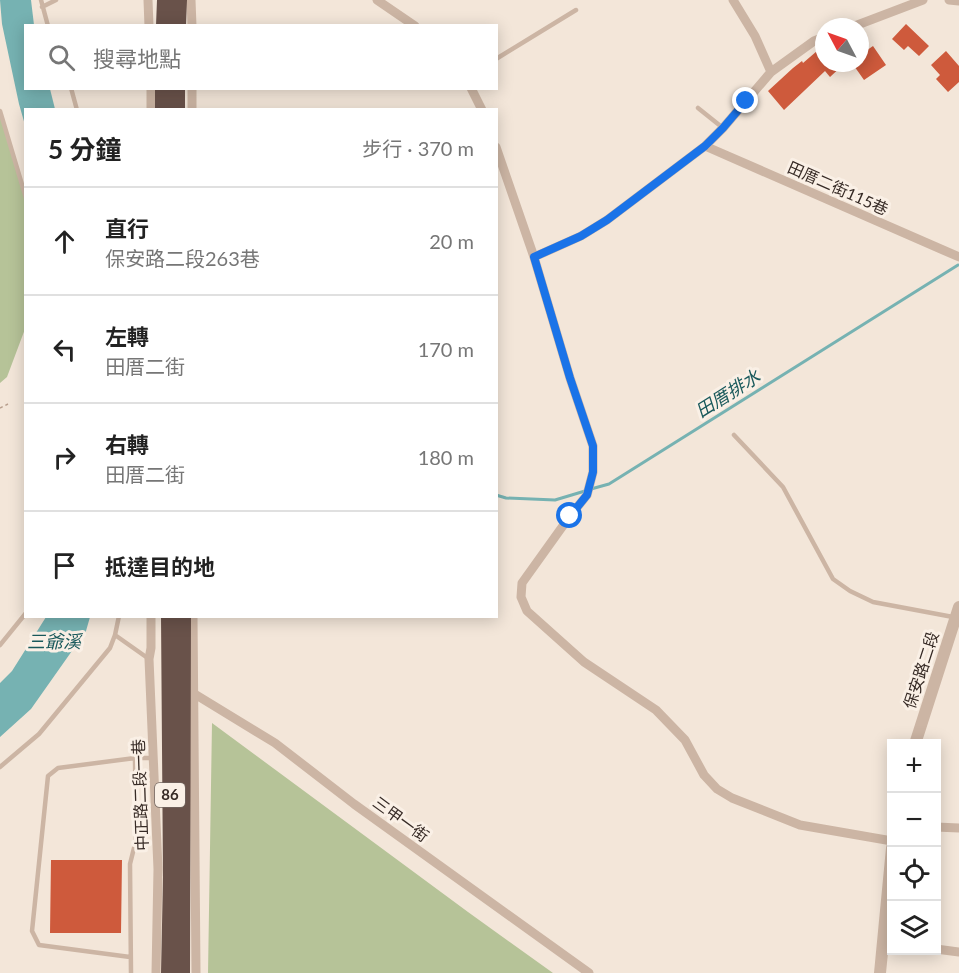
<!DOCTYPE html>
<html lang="zh-TW">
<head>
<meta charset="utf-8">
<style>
  :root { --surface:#fff; --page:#f6f6f6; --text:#222; --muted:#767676; --line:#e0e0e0 }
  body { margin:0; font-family:Lato,"Noto Sans TC",sans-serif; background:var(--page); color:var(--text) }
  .controls { position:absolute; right:18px; bottom:18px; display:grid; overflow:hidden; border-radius:0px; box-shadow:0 3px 15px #0003 }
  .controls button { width:54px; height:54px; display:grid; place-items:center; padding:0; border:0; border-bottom:2px solid var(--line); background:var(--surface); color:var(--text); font:30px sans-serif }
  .compass { position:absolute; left:815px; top:18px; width:54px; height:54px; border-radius:50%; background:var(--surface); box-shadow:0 3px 15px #0003; rotate:311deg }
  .stop { position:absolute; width:18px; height:18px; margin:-14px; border:4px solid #1a73e8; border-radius:50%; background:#fff }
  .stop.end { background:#1a73e8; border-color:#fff; box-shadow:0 2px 6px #0008 }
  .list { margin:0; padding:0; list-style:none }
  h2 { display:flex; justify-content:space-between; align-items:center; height:78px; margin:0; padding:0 24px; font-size:26px }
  h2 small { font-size:20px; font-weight:400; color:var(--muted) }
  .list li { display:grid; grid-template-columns:39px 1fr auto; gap:18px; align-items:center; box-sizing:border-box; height:108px; padding:0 24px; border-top:2px solid var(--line) }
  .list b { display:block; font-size:22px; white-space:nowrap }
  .list p { margin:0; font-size:20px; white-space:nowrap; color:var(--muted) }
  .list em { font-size:20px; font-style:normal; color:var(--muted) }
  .icon { flex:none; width:33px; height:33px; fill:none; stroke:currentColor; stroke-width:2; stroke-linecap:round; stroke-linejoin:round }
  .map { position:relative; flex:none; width:959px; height:973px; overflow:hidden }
  .search { position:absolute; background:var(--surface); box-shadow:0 3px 15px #0003; left:24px; top:24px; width:474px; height:66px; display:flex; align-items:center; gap:15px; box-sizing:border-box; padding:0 21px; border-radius:0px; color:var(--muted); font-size:22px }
  .panel { position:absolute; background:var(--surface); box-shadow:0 3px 15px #0003; left:24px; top:108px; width:474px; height:510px; border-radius:0px }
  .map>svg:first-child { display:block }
  .green { fill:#b6c398 }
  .water { fill:#76b2b2 }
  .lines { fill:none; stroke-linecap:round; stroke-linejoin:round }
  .stream { stroke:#76b2b2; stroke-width:3 }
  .building { fill:#ce5a3c }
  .path { stroke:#b89f8e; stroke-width:1.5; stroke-dasharray:3 3; stroke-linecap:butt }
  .service { stroke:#ccb5a4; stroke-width:4.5 }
  .minor { stroke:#ccb5a4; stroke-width:9 }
  .tertiary { stroke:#ccb5a4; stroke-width:12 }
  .trunk { stroke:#69524a; stroke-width:16 }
  .route { stroke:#1a73e8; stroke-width:8 }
  .labels { text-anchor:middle; stroke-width:6; stroke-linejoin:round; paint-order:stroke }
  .shield { fill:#faf0e6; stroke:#726660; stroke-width:1.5 }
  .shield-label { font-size:15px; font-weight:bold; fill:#372b26 }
  .street-label { font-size:16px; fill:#372b26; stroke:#faf0e6 }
  .water-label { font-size:18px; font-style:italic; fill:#19595b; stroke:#faf0e6 }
</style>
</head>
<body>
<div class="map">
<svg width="959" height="973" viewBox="0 0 959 973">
  <rect width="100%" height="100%" fill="#f3e6d9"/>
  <path class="green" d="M 0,111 L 26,198 L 25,329 L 7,377 L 0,383 Z
    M 212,723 L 468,912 L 553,973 L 208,973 Z"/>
  <path class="water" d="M 0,0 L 31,0 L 34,25 L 26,26 L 26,88 L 50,89 L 55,109 L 26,110 L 25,125 L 19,104 L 2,24 Z
    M 46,617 L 90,617 L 86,631 L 31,709 L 0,737 L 0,683 L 12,671 Z"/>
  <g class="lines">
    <path class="stream" d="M 591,489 L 609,484 L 958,265
      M 496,495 L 506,498 L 555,500 L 585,491"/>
  </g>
  <path class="building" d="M 906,24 L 929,46 L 919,56 L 908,46 L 904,50 L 892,39 Z
    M 824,45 L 824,63 L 845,63 L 830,77 L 825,71 L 784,110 L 768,91 L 793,68 L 802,61 L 803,63 Z
    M 873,46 L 886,65 L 864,80 L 852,63 L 860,63 L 860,55 Z
    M 946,51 L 959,66 L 959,82 L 948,92 L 936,79 L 940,75 L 931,65 Z
    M 51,860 L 122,860 L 121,933 L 50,933 Z"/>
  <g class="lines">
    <path class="path" d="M 0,408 L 8,404"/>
    <path class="service" d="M 41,0 L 48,26
      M 42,7 L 56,0
      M 496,59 L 576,10
      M 71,88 L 77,110
      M 698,108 L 723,128
      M 0,111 L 26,198
      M 734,435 L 783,487 L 833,579 L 850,591 L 873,602 L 953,617
      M 115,635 L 149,659
      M 0,645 L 26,613
      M 0,767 L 39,734 L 110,648 L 115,635 L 119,616
      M 130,957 L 39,945 L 32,931 L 48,776 L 58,768 L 135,758 L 154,758
      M 131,973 L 130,864 L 136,840 L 135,758"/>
    <path class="minor" d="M 148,0 L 149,26
      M 191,0 L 192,26
      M 377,0 L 415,26
      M 733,0 L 755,36 L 771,72
      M 949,0 L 959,1
      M 852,27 L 923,0
      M 151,88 L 151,110
      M 192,88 L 192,110
      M 471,88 L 482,110
      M 705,146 L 959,257
      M 496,147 L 534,257 L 570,378 L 593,446 L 593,472 L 587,495 L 570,516 L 522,583 L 521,597 L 527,611 L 584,662 L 656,710 L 685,740 L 704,775 L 717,789 L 732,798 L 800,825 L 892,841
      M 534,257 L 581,236 L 607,220 L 705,146 L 723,128 L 771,72 L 814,41 L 824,37
      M 151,616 L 151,648 L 149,659 L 158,869 L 156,973
      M 193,616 L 196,973
      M 193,693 L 275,743 L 354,804 L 589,973
      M 936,827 L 959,828
      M 936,949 L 959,952"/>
    <path class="tertiary" d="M 915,744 L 959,607
      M 880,973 L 892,848"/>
    <path class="trunk" d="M 164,26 L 165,0
      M 178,26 L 179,0
      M 163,88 L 163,110
      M 177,88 L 177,110
      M 169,973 L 171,877 L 169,616
      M 182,973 L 183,616"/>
  </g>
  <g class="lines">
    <path class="route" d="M 570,516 L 587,495 L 593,472 L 593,446 L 570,378 L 534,257 L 581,236 L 607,220 L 705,146 L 723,128 L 746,101"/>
  </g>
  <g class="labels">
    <rect class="shield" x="155" y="783" width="30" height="24" rx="4.5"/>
    <g class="shield-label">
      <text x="170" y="800">86</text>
    </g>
    <g class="street-label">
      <text transform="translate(838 188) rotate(24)" y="6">田厝二街115巷</text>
      <text transform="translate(921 670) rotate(-72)" y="6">保安路二段</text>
      <text transform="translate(140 795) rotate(-92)" y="6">中正路二段一巷</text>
      <text transform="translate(401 819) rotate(36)" y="6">三甲一街</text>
    </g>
    <g class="water-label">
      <text transform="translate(728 394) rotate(-32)" y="6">田厝排水</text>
      <text x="54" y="648">三爺溪</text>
    </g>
  </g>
</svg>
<div class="controls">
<button>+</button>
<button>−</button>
<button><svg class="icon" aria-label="locate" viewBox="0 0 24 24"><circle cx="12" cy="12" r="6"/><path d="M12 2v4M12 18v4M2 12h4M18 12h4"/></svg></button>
<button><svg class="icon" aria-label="layers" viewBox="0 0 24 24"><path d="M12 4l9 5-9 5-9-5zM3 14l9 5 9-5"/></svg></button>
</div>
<svg class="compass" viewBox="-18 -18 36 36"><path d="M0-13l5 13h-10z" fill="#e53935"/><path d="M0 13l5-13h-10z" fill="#767676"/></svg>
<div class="stop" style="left:570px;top:516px"></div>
<div class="stop end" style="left:746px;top:101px"></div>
<div class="search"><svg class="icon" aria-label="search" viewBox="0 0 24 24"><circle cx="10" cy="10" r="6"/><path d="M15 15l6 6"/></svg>搜尋地點</div>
<section class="panel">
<h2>5 分鐘<small>步行 · 370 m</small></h2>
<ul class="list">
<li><svg class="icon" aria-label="ahead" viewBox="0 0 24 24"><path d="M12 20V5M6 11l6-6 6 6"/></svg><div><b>直行</b><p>保安路二段263巷</p></div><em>20 m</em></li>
<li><svg class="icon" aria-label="left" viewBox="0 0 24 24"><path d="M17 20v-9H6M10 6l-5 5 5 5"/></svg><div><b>左轉</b><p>田厝二街</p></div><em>170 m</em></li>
<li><svg class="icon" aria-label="right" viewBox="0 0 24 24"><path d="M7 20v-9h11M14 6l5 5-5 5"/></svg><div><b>右轉</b><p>田厝二街</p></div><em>180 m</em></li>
<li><svg class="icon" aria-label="arrive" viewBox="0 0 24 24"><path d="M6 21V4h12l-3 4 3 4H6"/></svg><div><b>抵達目的地</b></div></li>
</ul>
</section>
</div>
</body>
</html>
